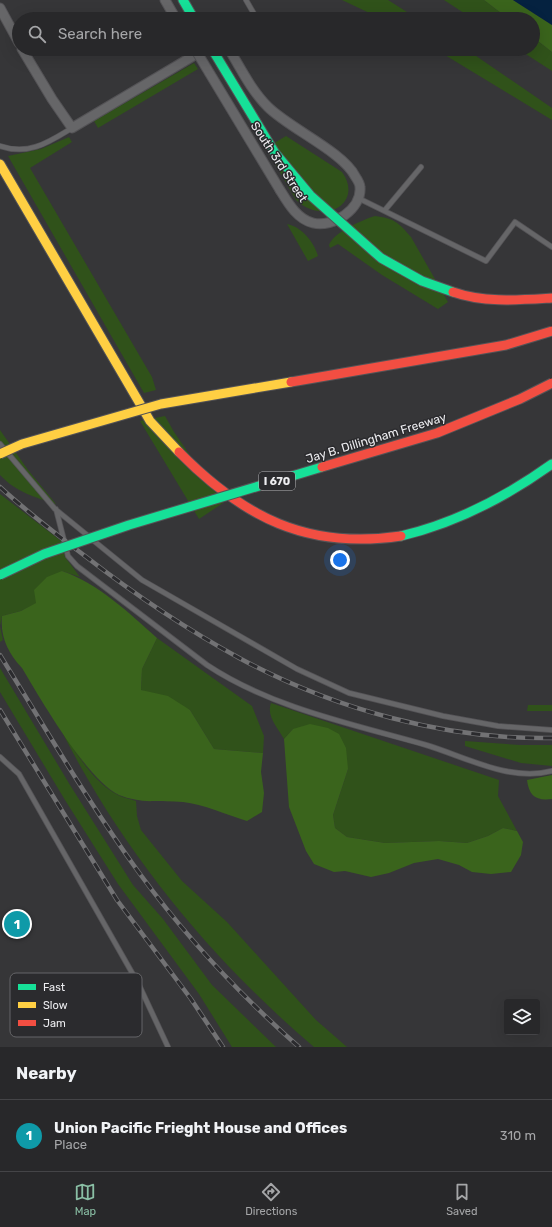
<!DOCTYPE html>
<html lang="en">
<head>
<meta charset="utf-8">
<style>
  :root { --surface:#28282a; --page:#343436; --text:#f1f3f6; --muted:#a5a6a8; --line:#444447; --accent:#8abfa5 }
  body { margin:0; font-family:Rubik,sans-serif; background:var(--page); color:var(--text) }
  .controls { position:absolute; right:12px; bottom:12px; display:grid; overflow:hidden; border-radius:4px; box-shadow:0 4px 16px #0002 }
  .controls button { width:36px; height:36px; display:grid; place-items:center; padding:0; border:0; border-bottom:1px solid var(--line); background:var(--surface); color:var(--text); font:20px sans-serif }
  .you { position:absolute; left:340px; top:560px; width:14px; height:14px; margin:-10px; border:3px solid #fff; border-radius:50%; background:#1a73e8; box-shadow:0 0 0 6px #1a73e833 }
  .badge { display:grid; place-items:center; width:26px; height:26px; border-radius:50%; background:var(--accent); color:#fff; font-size:13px; font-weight:700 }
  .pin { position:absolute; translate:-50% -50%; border:2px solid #fff; box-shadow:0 1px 4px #0006 }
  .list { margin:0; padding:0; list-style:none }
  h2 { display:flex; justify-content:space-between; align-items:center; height:52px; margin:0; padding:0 16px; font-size:17px }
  h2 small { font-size:13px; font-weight:400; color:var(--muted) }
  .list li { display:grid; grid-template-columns:26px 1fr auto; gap:12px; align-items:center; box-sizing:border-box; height:72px; padding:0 16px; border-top:1px solid var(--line) }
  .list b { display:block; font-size:15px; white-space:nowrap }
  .list p { margin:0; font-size:13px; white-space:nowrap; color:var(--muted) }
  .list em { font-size:13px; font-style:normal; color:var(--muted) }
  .icon { flex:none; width:22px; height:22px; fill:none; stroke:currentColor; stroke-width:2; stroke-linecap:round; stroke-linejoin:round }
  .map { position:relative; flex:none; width:552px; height:1047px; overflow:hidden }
  .search { position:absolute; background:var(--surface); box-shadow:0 4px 16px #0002; left:12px; right:12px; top:12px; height:44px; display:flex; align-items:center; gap:10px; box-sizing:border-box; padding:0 14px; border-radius:22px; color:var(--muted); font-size:15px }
  .sheet { height:124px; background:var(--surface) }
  nav { display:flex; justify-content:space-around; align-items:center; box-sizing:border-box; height:56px; border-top:1px solid var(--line); background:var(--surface); font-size:11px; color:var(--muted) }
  nav a { display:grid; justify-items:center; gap:2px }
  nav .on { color:var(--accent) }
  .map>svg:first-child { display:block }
  .green { fill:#30521a }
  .forest { fill:#3a641c }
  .water { fill:#052240 }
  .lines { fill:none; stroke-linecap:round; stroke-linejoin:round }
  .lane-casing { stroke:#545356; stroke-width:6 }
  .street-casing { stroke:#545356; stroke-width:11 }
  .fast-casing { stroke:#545356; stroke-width:11 }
  .slow-casing { stroke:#545356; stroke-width:11 }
  .jam-casing { stroke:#545356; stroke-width:11 }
  .lane { stroke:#666668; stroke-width:4.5 }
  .street { stroke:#666668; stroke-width:9 }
  .fast { stroke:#16e098; stroke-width:9 }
  .slow { stroke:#ffcf43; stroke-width:9 }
  .jam { stroke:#f24e42; stroke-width:9 }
  .rail-casing { stroke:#727274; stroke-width:4.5 }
  .rail { stroke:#2b2b2e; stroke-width:3; stroke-dasharray:9; stroke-linecap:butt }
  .street-bridge-casing { stroke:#545356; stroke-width:11; stroke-linecap:butt }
  .fast-bridge-casing { stroke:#545356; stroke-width:11; stroke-linecap:butt }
  .slow-bridge-casing { stroke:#545356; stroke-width:11; stroke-linecap:butt }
  .jam-bridge-casing { stroke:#545356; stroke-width:11; stroke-linecap:butt }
  .street-bridge { stroke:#666668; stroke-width:9 }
  .fast-bridge { stroke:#16e098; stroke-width:9 }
  .slow-bridge { stroke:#ffcf43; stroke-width:9 }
  .jam-bridge { stroke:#f24e42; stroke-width:9 }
  .labels { text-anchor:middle; stroke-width:3; stroke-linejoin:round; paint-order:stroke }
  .shield { fill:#2b2b2e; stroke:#b3b3b6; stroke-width:1 }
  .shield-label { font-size:11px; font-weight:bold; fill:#ededf0 }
  .street-label { font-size:12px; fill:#ededf0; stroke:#2b2b2e }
  .key { fill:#2b2b2e; stroke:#656568; stroke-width:1 }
  .key-label { font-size:11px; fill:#ededf0 }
</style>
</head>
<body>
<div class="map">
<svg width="552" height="1047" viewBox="0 0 552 1047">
  <rect width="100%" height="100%" fill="#363638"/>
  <path class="green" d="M 342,0 L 388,0 L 418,19 L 382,19 Z
    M 444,0 L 484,0 L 509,19 L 473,19 Z
    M 533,37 L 552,52 L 552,71 L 518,49 L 533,49 Z
    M 435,49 L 466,49 L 552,108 L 552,120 Z
    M 194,63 L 198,69 L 98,128 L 94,121 Z
    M 286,136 L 342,172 C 364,202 325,227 296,200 L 266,148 Z
    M 69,137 L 72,142 L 30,168 L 152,377 L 156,390 L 144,393 L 8,156 L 41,149 Z
    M 375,216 C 394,218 399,223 411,237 L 448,302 L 438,309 L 382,275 L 338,244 L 330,248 L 329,245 C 334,232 362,220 375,216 Z
    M 287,224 C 302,227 314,242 318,256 L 308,261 Z
    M 165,416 L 174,432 L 223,503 L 199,519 L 140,421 Z
    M 0,430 L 28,470 L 56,504 C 34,497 16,492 0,475 Z
    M 0,494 L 61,541 L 65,557 L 80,577 L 62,571 L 37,603 L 21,611 L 2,616 L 0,626 L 3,640 L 0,642 Z
    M 157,638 L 252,706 L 264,736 L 263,753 L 214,749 L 190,710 L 141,690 L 142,669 Z
    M 0,668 L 70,785 L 133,885 L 163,919 L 212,985 L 276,1047 L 232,1047 L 199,994 L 118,884 L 65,800 L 0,692 Z
    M 271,703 L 499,780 L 498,796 L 517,831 L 503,828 L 488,836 L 467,843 L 439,841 L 385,843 L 347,837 L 335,828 L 333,815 L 348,769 L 293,729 L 284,739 C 278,728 266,716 271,703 Z
    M 528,705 L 552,705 L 552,711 L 527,711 Z
    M 58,724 C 74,749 91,781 118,795 C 124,798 131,799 136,801 L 137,816 L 141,830 L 182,881 L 227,922 L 316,1020 L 347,1047 L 314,1047 C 209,958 119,847 58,724 Z
    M 465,741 L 520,745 L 552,745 L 552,766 L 521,763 L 465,746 Z"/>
  <path class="forest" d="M 484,0 L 513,0 L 552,25 L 552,52 L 533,37 L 533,19 L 509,19 Z
    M 62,571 C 99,584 128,612 157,638 L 142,669 L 141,690 L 168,696 L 190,710 L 214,749 L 263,753 L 261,772 L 264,793 L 262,812 L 247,821 C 227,815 203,804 183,802 C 161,800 140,804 119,795 C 88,781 41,700 22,668 C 8,653 0,637 2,616 L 21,611 L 36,603 L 34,590 L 47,577 Z
    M 310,724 L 328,728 L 339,734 L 346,748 L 348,769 L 333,815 L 335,828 L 347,837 L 385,843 L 439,841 L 467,843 L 488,836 L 503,828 L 517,831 L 523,842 L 521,855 L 511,872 L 491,874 L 472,872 L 459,865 L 438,859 L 414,863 L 389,873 L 371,877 L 345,871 L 334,872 L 314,864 L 306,851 L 289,807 L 284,739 L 293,729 Z
    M 552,775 L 552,799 C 536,801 529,796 527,780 Z"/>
  <path class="water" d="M 513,0 L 552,0 L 552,25 Z"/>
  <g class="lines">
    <g class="lane-casing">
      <path id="lane" d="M 246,0 L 257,19
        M 0,146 C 29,156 49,142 72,128
        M 358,198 L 486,261 L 515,222 L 552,247
        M 385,210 L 421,167
        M 0,444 L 55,509 L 87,535
        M 56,509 L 68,556 L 77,566 L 207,665 C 272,708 352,724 426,745 C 466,757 509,782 552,771
        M 94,541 L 142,580 L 297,669 L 349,693 L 443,716 L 498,726 L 552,730
        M 0,757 L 19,774 L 139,985 L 168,1047"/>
    </g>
    <g class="street-casing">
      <path id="street" d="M 165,0 L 176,19
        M 0,8 L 19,43
        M 22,49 L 52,99 L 72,128 L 205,49
        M 229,49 C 241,69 251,90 268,107 C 289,128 343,152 355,176 C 357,179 360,184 360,187 C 362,209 333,228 313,223 C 297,219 288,203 280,190"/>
    </g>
    <g class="fast-casing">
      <path id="fast" d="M 183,0 L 194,19
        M 401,536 C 456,523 506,497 552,464"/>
    </g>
    <g class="slow-casing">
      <path id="slow" d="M 0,164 L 150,421 L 179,452"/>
    </g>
    <g class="jam-casing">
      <path id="jam" d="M 179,452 C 243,517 307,550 401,536"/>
    </g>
    <use href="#lane" class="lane"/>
    <use href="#street" class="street"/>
    <use href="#fast" class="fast"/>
    <use href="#slow" class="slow"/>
    <use href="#jam" class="jam"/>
    <g class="rail-casing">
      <path id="rail" d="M 0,487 C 27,512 56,534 85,556 C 134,594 186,629 241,659 C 334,709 446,740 552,738
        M 0,655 C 46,729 89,804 140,874 C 186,937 240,995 299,1047
        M 0,710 L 117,900 L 191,999 L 223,1047"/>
    </g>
    <use href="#rail" class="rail"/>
    <g class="street-bridge-casing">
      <path id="street-bridge" d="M 195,49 L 280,190"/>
    </g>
    <g class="fast-bridge-casing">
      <path id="fast-bridge" d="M 212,49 L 275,153 L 310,195 L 381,258 L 422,281 L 453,292
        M 0,575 L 44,554 L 129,525 L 322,467"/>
    </g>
    <g class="slow-bridge-casing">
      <path id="slow-bridge" d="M 0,454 L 22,444 L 161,404 L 291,382"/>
    </g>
    <g class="jam-bridge-casing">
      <path id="jam-bridge" d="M 453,292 C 484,303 519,300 552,298
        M 291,382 L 506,345 L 552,331
        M 322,467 L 437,433 L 520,399 L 552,383"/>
    </g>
    <use href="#street-bridge" class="street-bridge"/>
    <use href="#fast-bridge" class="fast-bridge"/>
    <use href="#slow-bridge" class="slow-bridge"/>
    <use href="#jam-bridge" class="jam-bridge"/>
  </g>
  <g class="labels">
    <rect class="shield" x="259" y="472" width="36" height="18" rx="3"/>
    <g class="shield-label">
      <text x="277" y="485">I 670</text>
    </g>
    <g class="street-label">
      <text transform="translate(279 162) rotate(57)" y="4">South 3rd Street</text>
      <text transform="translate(376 438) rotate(-17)" y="4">Jay B. Dillingham Freeway</text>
    </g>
  </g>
  <rect x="10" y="973" width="132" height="64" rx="6" class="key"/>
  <rect x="18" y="984" width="18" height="6" fill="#16e098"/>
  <rect x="18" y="1002" width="18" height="6" fill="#ffcf43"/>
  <rect x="18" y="1020" width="18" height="6" fill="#f24e42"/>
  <g class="key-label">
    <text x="43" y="991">Fast</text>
    <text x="43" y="1009">Slow</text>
    <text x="43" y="1027">Jam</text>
  </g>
</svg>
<div class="controls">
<button><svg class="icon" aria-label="layers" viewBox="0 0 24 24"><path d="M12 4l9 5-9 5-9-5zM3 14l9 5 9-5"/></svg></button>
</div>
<div class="you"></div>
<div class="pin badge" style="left:17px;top:924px;background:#0f9aa8">1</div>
<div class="search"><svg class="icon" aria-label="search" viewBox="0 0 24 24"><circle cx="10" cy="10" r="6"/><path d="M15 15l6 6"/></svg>Search here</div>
</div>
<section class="sheet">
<h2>Nearby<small></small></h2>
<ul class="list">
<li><span class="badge" style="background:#0f9aa8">1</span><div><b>Union Pacific Frieght House and Offices</b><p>Place</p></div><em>310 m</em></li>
</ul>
</section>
<nav>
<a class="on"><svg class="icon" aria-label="map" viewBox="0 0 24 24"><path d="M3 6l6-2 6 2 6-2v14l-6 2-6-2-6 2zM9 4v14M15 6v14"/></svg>Map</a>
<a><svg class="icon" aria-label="directions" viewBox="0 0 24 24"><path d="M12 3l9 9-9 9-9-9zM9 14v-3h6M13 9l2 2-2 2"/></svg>Directions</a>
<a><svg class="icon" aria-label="saved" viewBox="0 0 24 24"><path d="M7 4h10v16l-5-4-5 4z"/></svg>Saved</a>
</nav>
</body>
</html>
